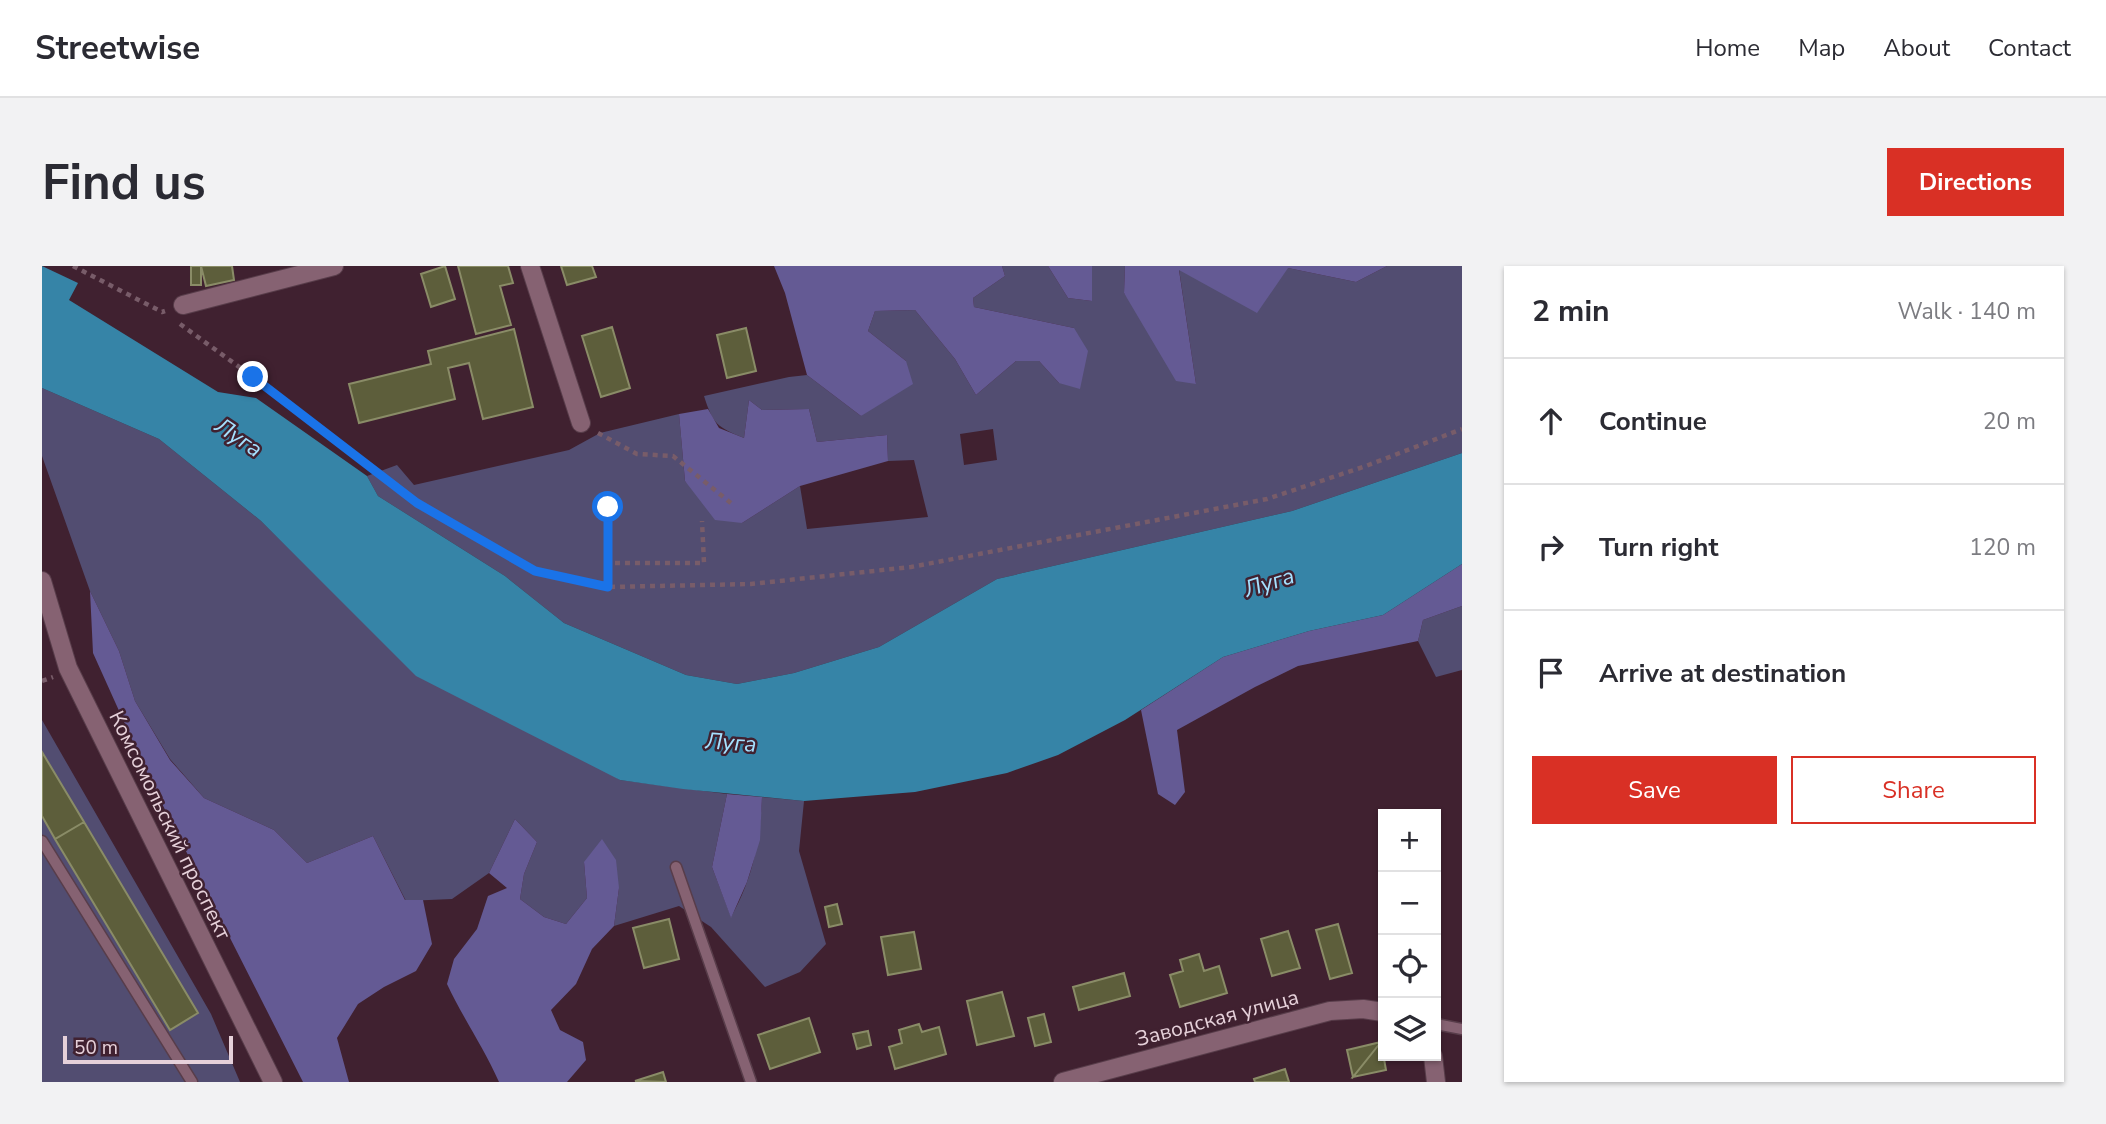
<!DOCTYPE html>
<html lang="en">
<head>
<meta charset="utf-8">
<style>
  :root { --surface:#fff; --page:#f2f2f3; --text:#2b2b33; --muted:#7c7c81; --line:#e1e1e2; --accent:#d93025 }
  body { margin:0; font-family:"Nunito Sans",sans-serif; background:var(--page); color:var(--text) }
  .controls { position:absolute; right:21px; bottom:21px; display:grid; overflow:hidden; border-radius:0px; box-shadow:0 2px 5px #0004 }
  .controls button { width:63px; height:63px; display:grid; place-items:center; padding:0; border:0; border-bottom:2px solid var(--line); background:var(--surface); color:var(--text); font:35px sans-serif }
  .scale { position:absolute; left:21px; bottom:18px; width:170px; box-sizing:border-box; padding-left:7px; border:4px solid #e6d1da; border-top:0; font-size:19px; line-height:24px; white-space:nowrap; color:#e6d1da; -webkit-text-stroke:5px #402130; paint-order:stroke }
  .stop { position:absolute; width:21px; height:21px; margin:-16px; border:5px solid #1a73e8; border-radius:50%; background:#fff }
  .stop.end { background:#1a73e8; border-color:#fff; box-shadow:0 2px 7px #0008 }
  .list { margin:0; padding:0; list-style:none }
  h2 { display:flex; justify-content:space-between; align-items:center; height:91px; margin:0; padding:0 28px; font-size:30px }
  h2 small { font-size:23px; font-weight:400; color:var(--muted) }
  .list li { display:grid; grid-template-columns:46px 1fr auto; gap:21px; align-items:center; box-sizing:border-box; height:126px; padding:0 28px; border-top:2px solid var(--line) }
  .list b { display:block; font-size:26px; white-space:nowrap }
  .list em { font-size:23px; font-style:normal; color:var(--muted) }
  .actions { display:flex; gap:14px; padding:21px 28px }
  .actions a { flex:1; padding:16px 0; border:2px solid var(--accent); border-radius:0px; text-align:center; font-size:24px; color:var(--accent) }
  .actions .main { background:var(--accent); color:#fff }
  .icon { flex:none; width:38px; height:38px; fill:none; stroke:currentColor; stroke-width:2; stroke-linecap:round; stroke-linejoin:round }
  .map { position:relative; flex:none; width:1420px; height:816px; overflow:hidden; border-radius:0px }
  header { display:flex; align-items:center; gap:42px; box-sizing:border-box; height:98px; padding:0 35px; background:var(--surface); border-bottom:2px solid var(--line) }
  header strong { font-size:33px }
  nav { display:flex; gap:38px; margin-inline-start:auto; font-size:24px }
  .intro { display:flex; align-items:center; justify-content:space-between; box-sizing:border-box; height:168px; padding:0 42px }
  h1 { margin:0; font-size:49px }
  .button { padding:18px 32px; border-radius:0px; background:var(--accent); color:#fff; font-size:24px; font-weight:700 }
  main { display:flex; gap:42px; padding:0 42px }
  aside { flex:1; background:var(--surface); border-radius:0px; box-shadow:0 2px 5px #0004 }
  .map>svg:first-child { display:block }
  .green { fill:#524d71; fill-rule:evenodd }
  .forest { fill:#645a94 }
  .water { fill:#3684a7 }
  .building { fill:#5d5e3b; stroke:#8a8c67; stroke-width:2 }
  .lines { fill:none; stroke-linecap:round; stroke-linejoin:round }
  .service-casing { stroke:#583d4a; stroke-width:13 }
  .minor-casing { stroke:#583d4a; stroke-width:20 }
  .secondary-casing { stroke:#583d4a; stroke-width:20 }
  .path { stroke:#785c69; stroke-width:4.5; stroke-dasharray:5 5; stroke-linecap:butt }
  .service { stroke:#866272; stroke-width:10 }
  .minor { stroke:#866272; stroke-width:18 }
  .secondary { stroke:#866272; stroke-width:18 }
  .route { stroke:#1a73e8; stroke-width:9 }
  .labels { text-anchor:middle; stroke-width:5; stroke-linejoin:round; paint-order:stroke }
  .street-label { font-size:21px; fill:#e6d1da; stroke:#402130 }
  .water-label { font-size:23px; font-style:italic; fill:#a5e1ff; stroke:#402130 }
</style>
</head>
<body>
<header>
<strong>Streetwise</strong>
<nav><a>Home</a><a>Map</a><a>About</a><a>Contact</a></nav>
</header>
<div class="intro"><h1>Find us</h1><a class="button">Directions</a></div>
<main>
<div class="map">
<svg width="1420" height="816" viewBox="0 0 1420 816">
  <rect width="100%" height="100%" fill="#402130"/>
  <path class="green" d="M 960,0 L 1006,0 L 1026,32 L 1050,35 L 1050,0 L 1083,0 L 1082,27 L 1154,118 L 1137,3 L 1246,2 L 1314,16 L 1345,0 L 1420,0 L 1420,187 L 1250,245 L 955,313 L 837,381 L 752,407 L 695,418 L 644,409 L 522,357 L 463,310 L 336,230 L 325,210 L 355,199 L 372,219 L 527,184 L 558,167 L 637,148 L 643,215 L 700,257 L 758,220 L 765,263 L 886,251 L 872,194 L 846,195 L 845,169 L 775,176 L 767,143 L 720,144 L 707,134 L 702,172 C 675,161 671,158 662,130 L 747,111 L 765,109 L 819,150 L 864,95 L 826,65 L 833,45 L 873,44 L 913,93 L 934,129 L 974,95 L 997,95 L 1017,117 L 1032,62 L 932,41 L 931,32 L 963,10 ZM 951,163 L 955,194 L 922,199 L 918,168 Z
    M 0,122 L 117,173 L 219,255 L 286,321 L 578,514 L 685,528 L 670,601 L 689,651 C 711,612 718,575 720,531 L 762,535 L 757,585 L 784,678 L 758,706 L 723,721 L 669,661 L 637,640 L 572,660 L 577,622 L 542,596 L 545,632 L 524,658 L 502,651 L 478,633 L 482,608 L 495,576 L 473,553 L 447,607 L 410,633 L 364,635 L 331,570 L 265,597 L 232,564 L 162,532 L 128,493 L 93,435 L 77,385 L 48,325 L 0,190 Z
    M 1420,340 L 1420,404 L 1394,411 L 1376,375 L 1381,354 Z
    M 0,454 L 169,748 L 198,816 L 0,816 Z"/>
  <path class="forest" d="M 732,0 L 960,0 L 963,10 L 931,32 L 932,41 L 1032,62 L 1046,85 L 1038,123 L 1017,117 L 997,95 L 974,95 L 934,129 L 913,93 L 873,44 L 833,45 L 826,65 L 864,95 L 871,118 L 819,150 L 765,109 L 743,27 Z
    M 1006,0 L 1050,0 L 1050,35 L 1026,32 Z
    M 1083,0 L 1345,0 L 1314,16 L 1246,2 L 1215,47 L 1137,4 L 1154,118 L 1134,115 L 1082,27 Z
    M 707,134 L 720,144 L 767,143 L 775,176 L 845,169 L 846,195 L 758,220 L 700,257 L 673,254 L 643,215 L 637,148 L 666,143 L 677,162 L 702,172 Z
    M 1420,298 L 1420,340 L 1381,354 L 1376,375 L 1256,400 L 1213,421 L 1135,464 L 1143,526 L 1133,539 L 1116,528 L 1099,444 L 1181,391 L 1267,365 L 1341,349 Z
    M 48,325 L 77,385 L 93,435 L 128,494 L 162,532 L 232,564 L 265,597 L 331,570 L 363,634 L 381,634 L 390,678 L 374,705 L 342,721 L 316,738 L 295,772 L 307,816 L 261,816 L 110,518 L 51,387 Z
    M 685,528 L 720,531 L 718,574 L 705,616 L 689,652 L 670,601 Z
    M 473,553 L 495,576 L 482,608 L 478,633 L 502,651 L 524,658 L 545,632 L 542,596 L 560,573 L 574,594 L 577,622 L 572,660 L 550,683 L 534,718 L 509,744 L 518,764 L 541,776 L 544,794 L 525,816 L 457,816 C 442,782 421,752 405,718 L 412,693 L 435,663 L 446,630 L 465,622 L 447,607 Z"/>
  <path class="water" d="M 0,0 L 36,17 L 27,34 L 176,126 L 214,132 L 325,210 L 336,230 L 463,310 L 522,357 L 644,409 L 695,418 L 752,407 L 837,381 L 955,313 L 1250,245 L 1420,187 L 1420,298 L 1341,349 L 1267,365 L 1181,391 L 1083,454 L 1016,489 L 965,507 L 873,526 L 762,535 L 641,523 L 578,514 L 374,410 L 219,255 L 117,173 L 0,122 Z"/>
  <path class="building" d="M 149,0 L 159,0 L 159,19 L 149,19 Z
    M 159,0 L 190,0 L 192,14 L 164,20 Z
    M 403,0 L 413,33 L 389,41 L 379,8 Z
    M 416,0 L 466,0 L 471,17 L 458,20 L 469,59 L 434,68 Z
    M 519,0 L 550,0 L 554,11 L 525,19 Z
    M 570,61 L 588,122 L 559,131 L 540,70 Z
    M 704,62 L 714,105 L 685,112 L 675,69 Z
    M 472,63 L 491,141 L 441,153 L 427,97 L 406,102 L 413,133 L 317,157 L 307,118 L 389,98 L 386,85 Z
    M 0,486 L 42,556 L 13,573 L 0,550 Z
    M 42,556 L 156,747 L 128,764 L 13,573 Z
    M 795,638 L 800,658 L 787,661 L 783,641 Z
    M 627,653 L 637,693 L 602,702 L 591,662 Z
    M 1296,658 L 1310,707 L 1288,713 L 1274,664 Z
    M 1246,665 L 1258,702 L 1230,710 L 1219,673 Z
    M 872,666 L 879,703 L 846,709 L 839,671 Z
    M 1157,688 L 1162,705 L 1177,700 L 1185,727 L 1138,741 L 1128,709 L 1141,705 L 1138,694 Z
    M 1082,707 L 1088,730 L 1037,744 L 1031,721 Z
    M 960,726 L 972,770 L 935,779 L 925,735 Z
    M 1002,748 L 1009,776 L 993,780 L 986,752 Z
    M 767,752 L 778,786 L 728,803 L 716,769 Z
    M 877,758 L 880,766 L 897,761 L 904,788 L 853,803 L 847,781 L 860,777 L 857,764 Z
    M 826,765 L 829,779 L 815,783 L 811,768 Z
    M 1339,776 L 1311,811 L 1305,784 Z
    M 1339,776 L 1344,804 L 1311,811 Z
    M 1243,803 L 1247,816 L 1213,816 L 1212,813 Z
    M 621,806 L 624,816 L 593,815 Z"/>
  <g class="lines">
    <g class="service-casing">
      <path id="service" d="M 0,575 L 150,816
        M 634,601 L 709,816
        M 1394,758 L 1420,763"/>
    </g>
    <g class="minor-casing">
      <path id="minor" d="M 488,0 L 539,157
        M 141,39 L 292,0
        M 1391,790 L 1394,816
        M 1021,816 L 1288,745 L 1321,743 L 1341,746"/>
    </g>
    <g class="secondary-casing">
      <path id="secondary" d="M 0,315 L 26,402 L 231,816"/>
    </g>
    <path class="path" d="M 31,0 L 120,46 L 123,45
      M 138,58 L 211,111 L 375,237 L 493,305 L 566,321 L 709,318 L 869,301 L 1225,233 L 1324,200 L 1420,163
      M 556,167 L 595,188 L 631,190 L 690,238
      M 566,241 L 567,297
      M 566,321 L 567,297 L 662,297 L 660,255
      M 0,415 L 11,411"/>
    <use href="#service" class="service"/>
    <use href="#minor" class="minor"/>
    <use href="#secondary" class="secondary"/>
  </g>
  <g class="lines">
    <path class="route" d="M 211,111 L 375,237 L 493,305 L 566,321 L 566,241"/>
  </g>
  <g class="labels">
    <g class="street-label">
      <text transform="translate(128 559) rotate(64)" y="7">Комсомольский проспект</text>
      <text transform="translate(1175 752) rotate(-15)" y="7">Заводская улица</text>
    </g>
    <g class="water-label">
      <text transform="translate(197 171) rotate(34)" y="8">Луга</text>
      <text transform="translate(1227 316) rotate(-17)" y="8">Луга</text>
      <text transform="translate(689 476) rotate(4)" y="8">Луга</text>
    </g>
  </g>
</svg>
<div class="controls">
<button>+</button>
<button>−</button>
<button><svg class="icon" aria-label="locate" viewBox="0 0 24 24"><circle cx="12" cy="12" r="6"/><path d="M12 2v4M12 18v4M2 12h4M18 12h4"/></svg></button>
<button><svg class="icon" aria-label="layers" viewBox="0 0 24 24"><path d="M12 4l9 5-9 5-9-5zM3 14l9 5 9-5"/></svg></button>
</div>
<div class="scale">50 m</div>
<div class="stop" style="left:566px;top:241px"></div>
<div class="stop end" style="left:211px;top:111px"></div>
</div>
<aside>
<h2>2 min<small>Walk · 140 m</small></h2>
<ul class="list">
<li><svg class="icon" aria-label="ahead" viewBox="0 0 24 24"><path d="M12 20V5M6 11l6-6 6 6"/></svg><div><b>Continue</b></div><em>20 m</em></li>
<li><svg class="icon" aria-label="right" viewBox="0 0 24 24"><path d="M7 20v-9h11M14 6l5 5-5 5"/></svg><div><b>Turn right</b></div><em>120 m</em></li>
<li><svg class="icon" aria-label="arrive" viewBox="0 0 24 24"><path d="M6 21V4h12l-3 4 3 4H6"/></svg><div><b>Arrive at destination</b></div></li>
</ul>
<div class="actions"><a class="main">Save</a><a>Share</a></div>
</aside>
</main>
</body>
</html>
